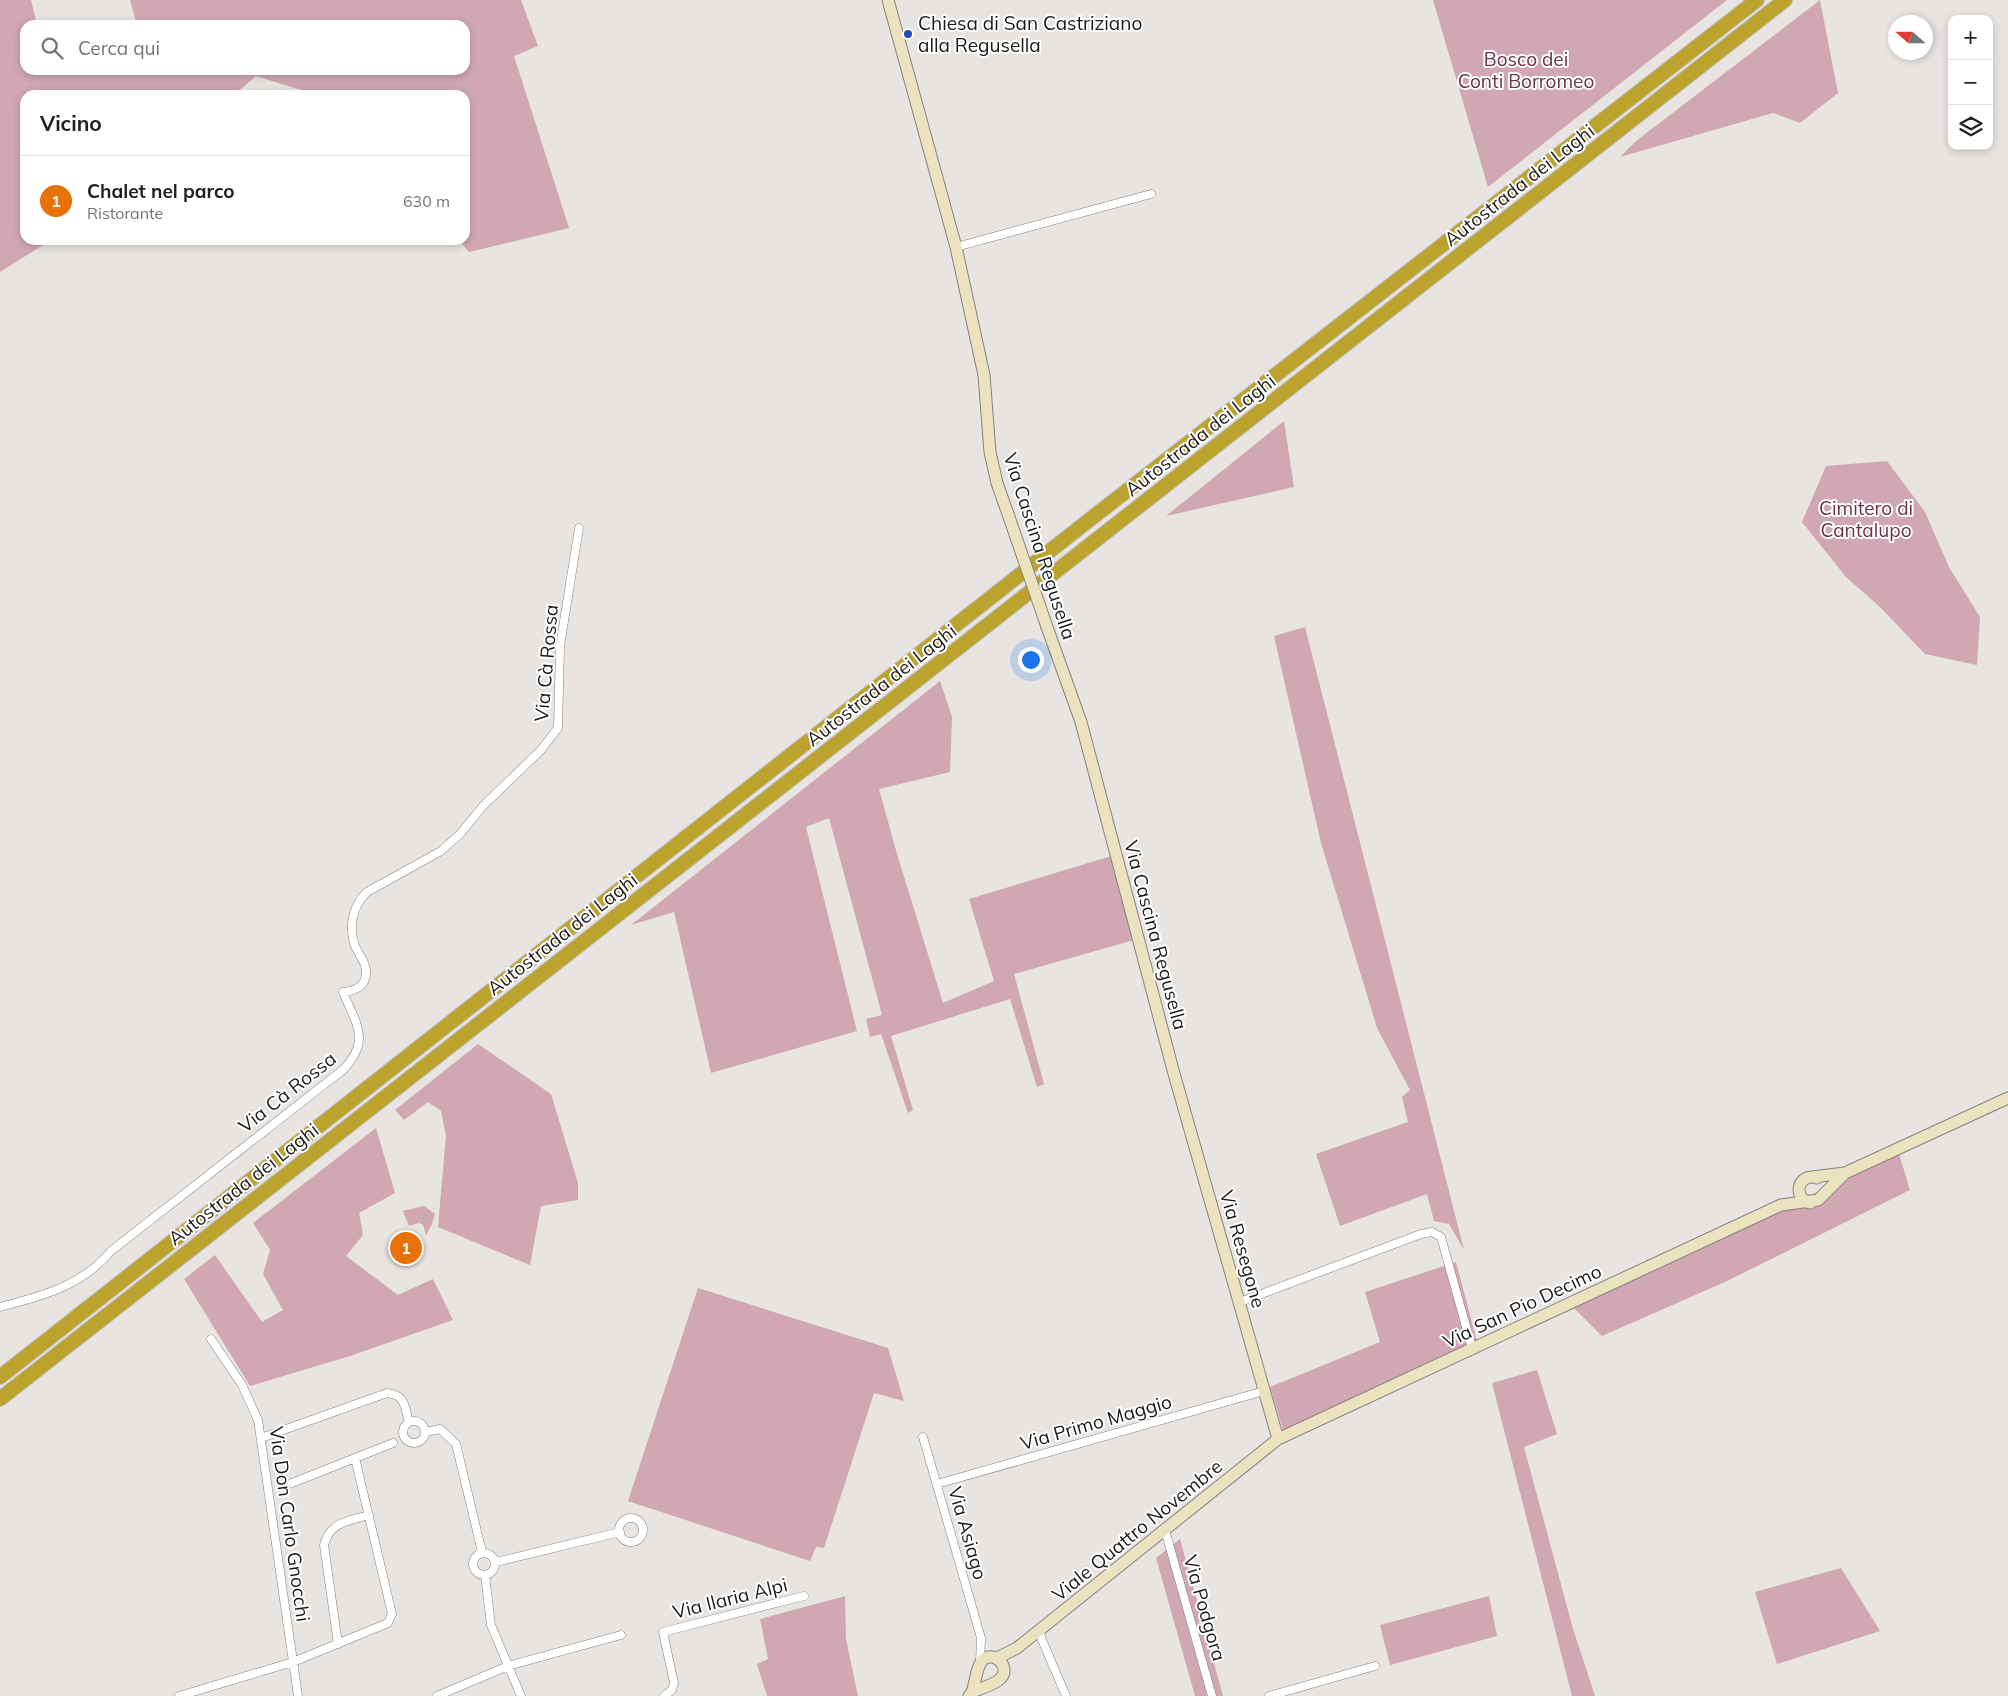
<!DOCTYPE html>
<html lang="it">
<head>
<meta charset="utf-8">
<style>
  :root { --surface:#fff; --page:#f2f2f2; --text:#202124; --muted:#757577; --line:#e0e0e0; --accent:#0f766e }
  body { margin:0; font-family:Mulish,sans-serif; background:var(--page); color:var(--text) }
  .controls { position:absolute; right:15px; top:15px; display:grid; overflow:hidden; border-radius:10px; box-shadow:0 2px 8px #0003 }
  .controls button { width:45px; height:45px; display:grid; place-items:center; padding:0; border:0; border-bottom:1px solid var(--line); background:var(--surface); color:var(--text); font:25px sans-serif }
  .compass { position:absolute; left:1888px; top:15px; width:45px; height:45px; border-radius:50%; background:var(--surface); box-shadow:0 2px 8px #0003; rotate:291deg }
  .you { position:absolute; left:1030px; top:659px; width:18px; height:18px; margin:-12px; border:4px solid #fff; border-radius:50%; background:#1a73e8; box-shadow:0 0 0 8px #1a73e833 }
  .badge { display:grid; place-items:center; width:32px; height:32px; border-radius:50%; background:var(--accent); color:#fff; font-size:16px; font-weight:700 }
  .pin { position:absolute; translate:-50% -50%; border:2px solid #fff; box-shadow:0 1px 5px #0006 }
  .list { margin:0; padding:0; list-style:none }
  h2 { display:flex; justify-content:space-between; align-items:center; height:65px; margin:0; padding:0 20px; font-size:21px }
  h2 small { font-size:16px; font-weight:400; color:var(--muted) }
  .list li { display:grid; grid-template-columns:32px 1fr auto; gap:15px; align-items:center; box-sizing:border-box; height:90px; padding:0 20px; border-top:1px solid var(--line) }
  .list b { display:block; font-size:19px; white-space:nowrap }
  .list p { margin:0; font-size:16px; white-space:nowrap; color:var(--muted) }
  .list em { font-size:16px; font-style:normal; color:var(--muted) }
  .icon { flex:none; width:28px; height:28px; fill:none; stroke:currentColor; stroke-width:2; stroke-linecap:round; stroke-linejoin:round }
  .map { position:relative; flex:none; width:2008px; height:1696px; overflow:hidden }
  .search { position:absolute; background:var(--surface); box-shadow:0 2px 8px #0003; left:20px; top:20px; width:450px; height:55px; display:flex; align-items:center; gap:12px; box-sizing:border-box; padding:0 18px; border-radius:15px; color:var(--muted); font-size:19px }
  .panel { position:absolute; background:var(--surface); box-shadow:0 2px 8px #0003; left:20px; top:90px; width:450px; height:155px; border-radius:15px }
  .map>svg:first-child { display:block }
  .green { fill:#d0a7b2 }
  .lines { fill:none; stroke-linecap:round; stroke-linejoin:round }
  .street-casing { stroke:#868381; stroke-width:9 }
  .secondary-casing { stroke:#868381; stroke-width:13 }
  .highway-casing { stroke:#bfbfbf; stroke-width:16 }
  .street { stroke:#fff; stroke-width:8 }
  .secondary { stroke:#ebe3c0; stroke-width:11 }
  .highway { stroke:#bca32d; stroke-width:14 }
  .secondary-bridge-casing { stroke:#868381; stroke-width:13; stroke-linecap:butt }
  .secondary-bridge { stroke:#ebe3c0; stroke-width:11 }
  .poi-dot { fill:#224dbb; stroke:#fff; stroke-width:2 }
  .labels { text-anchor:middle; stroke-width:4; stroke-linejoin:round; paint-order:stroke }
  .poi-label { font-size:19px; fill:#1b1a1a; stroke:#fff; text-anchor:start }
  .park-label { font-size:19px; fill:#6b3446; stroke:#fff }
  .street-label { font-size:19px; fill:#1b1a1a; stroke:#fff }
</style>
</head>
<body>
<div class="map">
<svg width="2008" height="1696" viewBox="0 0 2008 1696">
  <rect width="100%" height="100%" fill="#e7e4e2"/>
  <path class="green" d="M 0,0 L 31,0 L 37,25 L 25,25 L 25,70 L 48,70 L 49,73 L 56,70 L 465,70 L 465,25 L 137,25 L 130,0 L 521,0 L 538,46 L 514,56 L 569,228 L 469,252 L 459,240 L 465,240 L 465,95 L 317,95 L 256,76 L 234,95 L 25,95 L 25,240 L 51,240 L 0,272 Z
    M 1433,0 L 1727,0 L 1488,187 Z
    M 1820,0 L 1838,93 L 1800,123 L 1773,113 L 1620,157 L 1636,141 Z
    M 1284,421 L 1294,487 L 1166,516 Z
    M 1887,461 L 1925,512 L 1949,567 L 1980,617 L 1977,665 L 1925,654 L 1880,607 L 1846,577 L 1802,522 L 1826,466 Z
    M 1305,627 L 1464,1250 L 1449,1224 L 1434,1221 L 1427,1194 L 1340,1226 L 1316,1154 L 1408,1122 L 1402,1097 L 1410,1090 L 1377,1028 L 1321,843 L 1274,636 Z
    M 940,681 L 952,717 L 950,772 L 879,789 L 897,854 L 943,1003 L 994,981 L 969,899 L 1115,855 L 1134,940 L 1014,974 L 1044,1084 L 1037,1087 L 1010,999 L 891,1036 L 913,1110 L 908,1113 L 881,1034 L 870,1037 L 866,1019 L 882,1015 L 829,818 L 806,827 L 857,1031 L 711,1073 L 674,912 L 631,925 Z
    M 478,1044 L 551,1094 L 578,1183 L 578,1200 L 541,1206 L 530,1265 L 438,1227 L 446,1136 L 441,1111 L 428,1102 L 404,1120 L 395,1110 Z
    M 376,1128 L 395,1193 L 359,1213 L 363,1235 L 346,1256 L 398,1295 L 433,1279 L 453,1320 L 350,1356 L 250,1386 L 184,1279 L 215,1255 L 262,1322 L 283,1310 L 263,1274 L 270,1250 L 253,1223 Z
    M 1899,1154 L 1910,1190 L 1727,1281 L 1602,1336 L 1572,1306 Z
    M 424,1206 L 435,1214 L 432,1224 L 426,1235 L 423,1225 L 419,1223 L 409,1226 L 403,1211 Z
    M 1456,1262 L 1477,1341 L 1283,1430 L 1270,1387 L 1380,1342 L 1365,1292 Z
    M 698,1288 L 888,1348 L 904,1401 L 874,1393 L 824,1548 L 816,1547 L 810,1561 L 628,1501 Z
    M 1537,1370 L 1557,1434 L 1524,1447 L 1573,1629 L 1595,1696 L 1572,1696 L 1492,1383 Z
    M 1180,1539 L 1223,1696 L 1195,1696 L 1156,1558 Z
    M 1841,1568 L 1880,1631 L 1777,1664 L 1755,1592 Z
    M 845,1596 L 846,1639 L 858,1696 L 767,1696 L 757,1664 L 768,1659 L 760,1619 Z
    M 1489,1596 L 1497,1636 L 1390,1665 L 1380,1625 Z"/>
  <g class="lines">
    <g class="street-casing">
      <path id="street" d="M 956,247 L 1151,194
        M 1240,1302 L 1421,1234 L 1432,1232 L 1441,1237 L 1472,1348
        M 0,1307 C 42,1296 82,1286 111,1251 L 344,1069 C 371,1040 356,1024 343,992 C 355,991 367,986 366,971 C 366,963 359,954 355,946 C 348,927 353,905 367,892 L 441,851 L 460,834 L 483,806 L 541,750 L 558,728 L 560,646 L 579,528
        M 211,1339 L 242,1385 L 258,1420 L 298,1696
        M403 1432a11 11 0 1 1 22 0a11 11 0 1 1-22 0Z
        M 426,1432 L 440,1429 L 456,1444 L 482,1552
        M 923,1437 L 981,1638 L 980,1663
        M 261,1438 L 387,1393 C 406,1395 404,1406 409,1422
        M 292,1483 L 393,1443
        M 937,1484 L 1264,1391
        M619 1530a12 12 0 1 1 24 0a12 12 0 1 1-24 0Z
        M 1165,1530 L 1212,1696
        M473 1564a11 11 0 1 1 22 0a11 11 0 1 1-22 0Z
        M 496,1562 L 620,1532
        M 485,1575 L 491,1625 L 521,1696
        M 1039,1630 L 1042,1640 L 1066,1696
        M 338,1644 L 324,1545 C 330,1522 348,1521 369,1515
        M 179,1696 L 293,1662 L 388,1623 L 392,1614 L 355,1458
        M 437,1696 L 508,1666 L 621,1635
        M 664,1696 L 672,1690 L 674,1683 L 663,1632 L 804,1596
        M 1269,1696 L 1375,1666"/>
    </g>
    <g class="secondary-casing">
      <path id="secondary" d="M 888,0 L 956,247 L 984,375 L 990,452 L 997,483 L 1008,514
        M 1047,627 L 1081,722 L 1173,1070 L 1278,1439
        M 1812,1177 L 1845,1173 L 2008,1098
        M 1810,1203 C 1791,1197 1799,1172 1817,1178
        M 997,1658 L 1017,1648 L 1278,1439 L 1781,1205 L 1818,1200 L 1845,1173
        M 969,1696 L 972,1692 C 980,1689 995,1684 1000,1679 C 1013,1667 991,1647 981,1662 C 976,1670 975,1684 972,1692"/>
    </g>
    <g class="highway-casing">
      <path id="highway" d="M 0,1377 L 1088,521 L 1757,0
        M 0,1399 L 1785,0"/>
    </g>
    <use href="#street" class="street"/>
    <use href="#secondary" class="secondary"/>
    <use href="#highway" class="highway"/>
    <g class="secondary-bridge-casing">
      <path id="secondary-bridge" d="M 1008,514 L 1047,627"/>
    </g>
    <use href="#secondary-bridge" class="secondary-bridge"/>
  </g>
  <circle class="poi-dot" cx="908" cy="34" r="5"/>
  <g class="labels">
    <g class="poi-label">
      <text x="918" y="30">Chiesa di San Castriziano<tspan x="918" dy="22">alla Regusella</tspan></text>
    </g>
    <g class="park-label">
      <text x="1526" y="66">Bosco dei<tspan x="1526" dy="22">Conti Borromeo</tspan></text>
      <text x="1866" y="515">Cimitero di<tspan x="1866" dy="22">Cantalupo</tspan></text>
    </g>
    <g class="street-label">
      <text transform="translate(1519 185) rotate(-38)" y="7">Autostrada dei Laghi</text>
      <text transform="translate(1200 435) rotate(-38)" y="7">Autostrada dei Laghi</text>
      <text transform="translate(1040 546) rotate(72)" y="7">Via Cascina Regusella</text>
      <text transform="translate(546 663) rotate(-85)" y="7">Via Cà Rossa</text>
      <text transform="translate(881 685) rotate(-38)" y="7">Autostrada dei Laghi</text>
      <text transform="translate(562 934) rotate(-38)" y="7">Autostrada dei Laghi</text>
      <text transform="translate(1156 935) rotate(75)" y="7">Via Cascina Regusella</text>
      <text transform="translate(287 1092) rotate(-38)" y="7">Via Cà Rossa</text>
      <text transform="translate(243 1184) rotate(-38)" y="7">Autostrada dei Laghi</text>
      <text transform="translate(1243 1249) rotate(74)" y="7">Via Resegone</text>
      <text transform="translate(1522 1306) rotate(-25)" y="7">Via San Pio Decimo</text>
      <text transform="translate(1096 1422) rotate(-16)" y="7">Via Primo Maggio</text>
      <text transform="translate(290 1524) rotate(82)" y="7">Via Don Carlo Gnocchi</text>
      <text transform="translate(1137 1530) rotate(-39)" y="7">Viale Quattro Novembre</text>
      <text transform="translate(968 1533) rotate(74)" y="7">Via Asiago</text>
      <text transform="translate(730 1598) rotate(-14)" y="7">Via Ilaria Alpi</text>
      <text transform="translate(1205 1608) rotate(74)" y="7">Via Podgora</text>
    </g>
  </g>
</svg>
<div class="controls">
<button>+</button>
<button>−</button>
<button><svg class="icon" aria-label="layers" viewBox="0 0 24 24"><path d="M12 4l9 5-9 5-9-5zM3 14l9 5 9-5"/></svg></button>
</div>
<svg class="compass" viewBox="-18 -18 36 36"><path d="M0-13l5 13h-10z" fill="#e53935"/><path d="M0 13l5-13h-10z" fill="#757577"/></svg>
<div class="you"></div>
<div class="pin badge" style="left:406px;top:1248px;background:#e8710a">1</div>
<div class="search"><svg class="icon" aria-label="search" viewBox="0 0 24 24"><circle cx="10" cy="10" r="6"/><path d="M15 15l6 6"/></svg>Cerca qui</div>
<section class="panel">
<h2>Vicino<small></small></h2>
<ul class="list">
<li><span class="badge" style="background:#e8710a">1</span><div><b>Chalet nel parco</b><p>Ristorante</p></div><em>630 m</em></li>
</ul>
</section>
</div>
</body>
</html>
